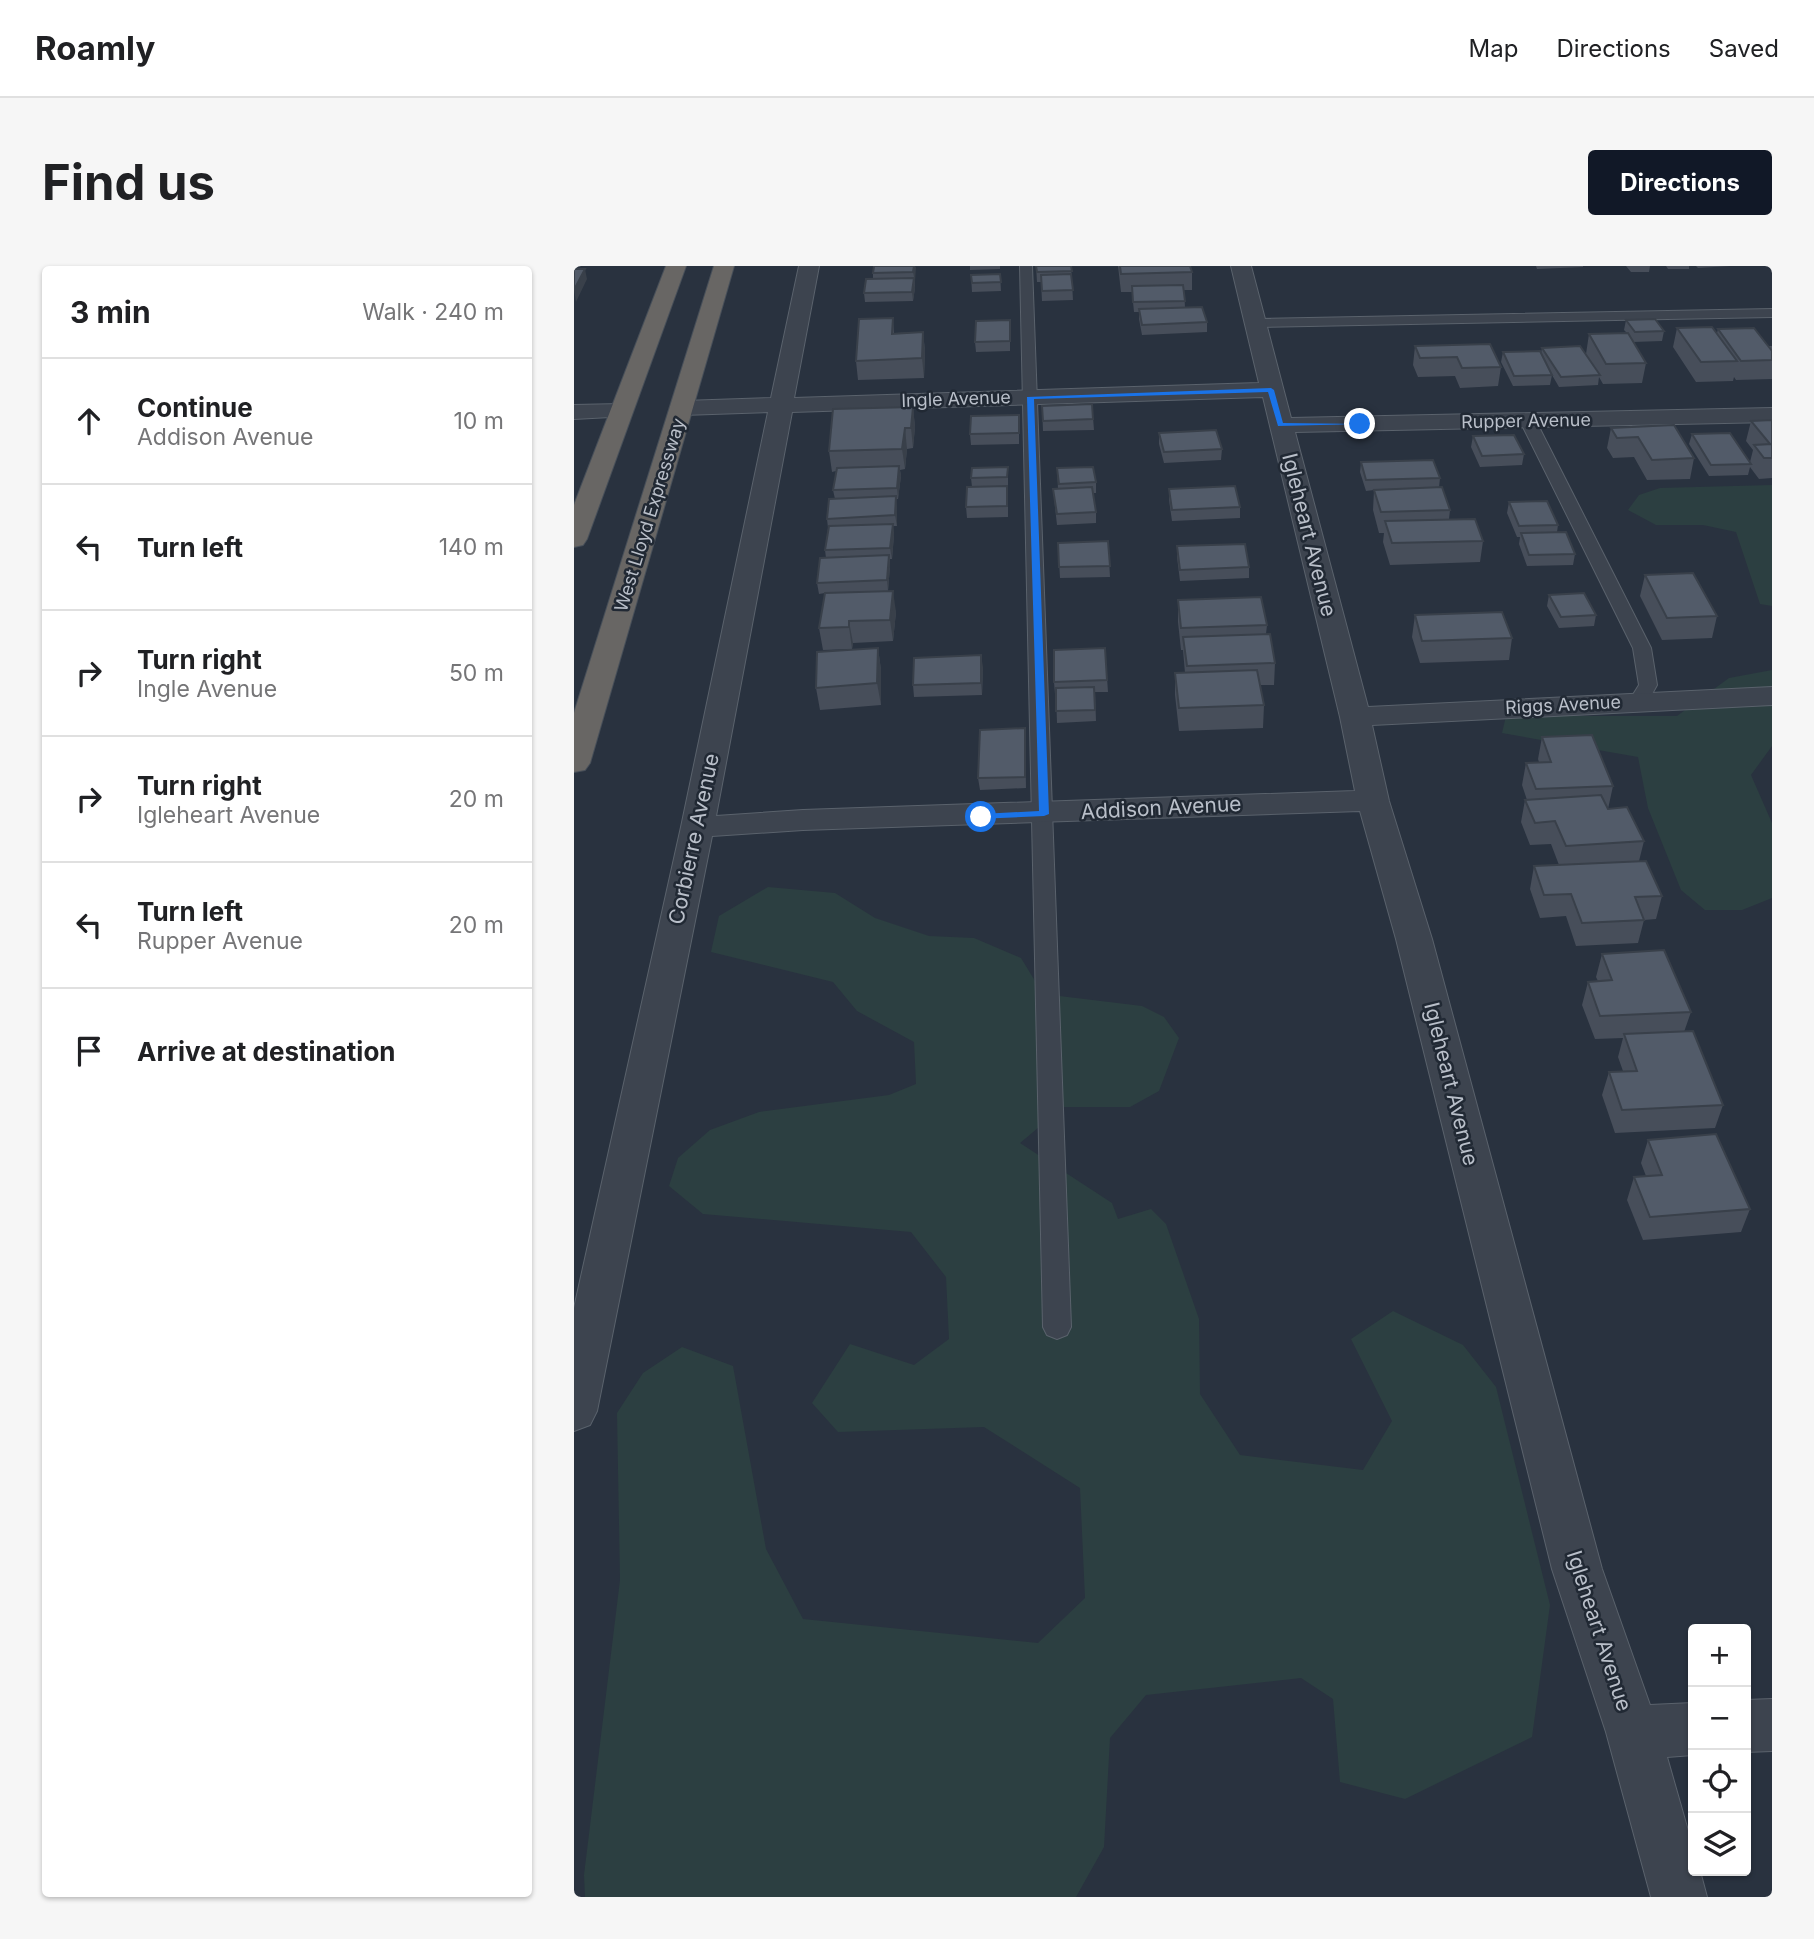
<!DOCTYPE html>
<html lang="en">
<head>
<meta charset="utf-8">
<style>
  :root { --surface:#fff; --page:#f6f6f6; --text:#202124; --muted:#757577; --line:#e0e0e0; --accent:#111827 }
  body { margin:0; font-family:Inter,sans-serif; background:var(--page); color:var(--text) }
  .controls { position:absolute; right:21px; bottom:21px; display:grid; overflow:hidden; border-radius:7px; box-shadow:0 2px 5px #0004 }
  .controls button { width:63px; height:63px; display:grid; place-items:center; padding:0; border:0; border-bottom:2px solid var(--line); background:var(--surface); color:var(--text); font:35px sans-serif }
  .stop { position:absolute; width:21px; height:21px; margin:-16px; border:5px solid #1a73e8; border-radius:50%; background:#fff }
  .stop.end { background:#1a73e8; border-color:#fff; box-shadow:0 2px 7px #0008 }
  .list { margin:0; padding:0; list-style:none }
  h2 { display:flex; justify-content:space-between; align-items:center; height:91px; margin:0; padding:0 28px; font-size:30px }
  h2 small { font-size:23px; font-weight:400; color:var(--muted) }
  .list li { display:grid; grid-template-columns:46px 1fr auto; gap:21px; align-items:center; box-sizing:border-box; height:126px; padding:0 28px; border-top:2px solid var(--line) }
  .list b { display:block; font-size:26px; white-space:nowrap }
  .list p { margin:0; font-size:23px; white-space:nowrap; color:var(--muted) }
  .list em { font-size:23px; font-style:normal; color:var(--muted) }
  .icon { flex:none; width:38px; height:38px; fill:none; stroke:currentColor; stroke-width:2; stroke-linecap:round; stroke-linejoin:round }
  .map { position:relative; flex:none; width:1198px; height:1631px; overflow:hidden; border-radius:7px }
  header { display:flex; align-items:center; gap:42px; box-sizing:border-box; height:98px; padding:0 35px; background:var(--surface); border-bottom:2px solid var(--line) }
  header strong { font-size:33px }
  nav { display:flex; gap:38px; margin-inline-start:auto; font-size:24px }
  .intro { display:flex; align-items:center; justify-content:space-between; box-sizing:border-box; height:168px; padding:0 42px }
  h1 { margin:0; font-size:49px }
  .button { padding:18px 32px; border-radius:7px; background:var(--accent); color:#fff; font-size:24px; font-weight:700 }
  main { display:flex; gap:42px; padding:0 42px }
  aside { flex:1; background:var(--surface); border-radius:7px; box-shadow:0 2px 5px #0004 }
  .map>svg:first-child { display:block }
  .green { fill:#2c3f41 }
  .lines { fill:none; stroke-linecap:round; stroke-linejoin:round }
  .service-casing { stroke:#5a626c; stroke-width:2 }
  .minor-casing { stroke:#5a626c; stroke-width:2 }
  .trunk-casing { stroke:#474f59; stroke-width:2 }
  .service { fill:#3d444f; fill-rule:evenodd }
  .minor { fill:#3d444f; fill-rule:evenodd }
  .trunk { fill:#686664; fill-rule:evenodd }
  .wall { fill:#474e5a }
  .shaded-wall { fill:#39404a }
  .building { fill:#525b69; stroke:#39404a; stroke-width:2 }
  .route { fill:#1a73e8 }
  .labels { text-anchor:middle; stroke-width:5; stroke-linejoin:round; paint-order:stroke }
  .far-street-label { font-size:18px; fill:#b9bfc9; stroke:#212934 }
  .street-label { font-size:21px; fill:#b9bfc9; stroke:#212934 }
</style>
</head>
<body>
<header>
<strong>Roamly</strong>
<nav><a>Map</a><a>Directions</a><a>Saved</a></nav>
</header>
<div class="intro"><h1>Find us</h1><a class="button">Directions</a></div>
<main>
<aside>
<h2>3 min<small>Walk · 240 m</small></h2>
<ul class="list">
<li><svg class="icon" aria-label="ahead" viewBox="0 0 24 24"><path d="M12 20V5M6 11l6-6 6 6"/></svg><div><b>Continue</b><p>Addison Avenue</p></div><em>10 m</em></li>
<li><svg class="icon" aria-label="left" viewBox="0 0 24 24"><path d="M17 20v-9H6M10 6l-5 5 5 5"/></svg><div><b>Turn left</b></div><em>140 m</em></li>
<li><svg class="icon" aria-label="right" viewBox="0 0 24 24"><path d="M7 20v-9h11M14 6l5 5-5 5"/></svg><div><b>Turn right</b><p>Ingle Avenue</p></div><em>50 m</em></li>
<li><svg class="icon" aria-label="right" viewBox="0 0 24 24"><path d="M7 20v-9h11M14 6l5 5-5 5"/></svg><div><b>Turn right</b><p>Igleheart Avenue</p></div><em>20 m</em></li>
<li><svg class="icon" aria-label="left" viewBox="0 0 24 24"><path d="M17 20v-9H6M10 6l-5 5 5 5"/></svg><div><b>Turn left</b><p>Rupper Avenue</p></div><em>20 m</em></li>
<li><svg class="icon" aria-label="arrive" viewBox="0 0 24 24"><path d="M6 21V4h12l-3 4 3 4H6"/></svg><div><b>Arrive at destination</b></div></li>
</ul>
</aside>
<div class="map">
<svg width="1198" height="1631" viewBox="0 0 1198 1631">
  <rect width="100%" height="100%" fill="#29323f"/>
  <path class="green" d="M 1198,219 L 1198,340 L 1186,338 L 1162,266 L 1129,259 L 1082,259 L 1054,244 L 1065,229 L 1086,222 Z
    M 1198,404 L 1198,480 L 1177,509 L 1198,557 L 1198,632 L 1168,644 L 1131,644 L 1107,624 L 1074,542 L 1064,491 L 928,467 L 932,450 L 1103,450 L 1155,412 Z
    M 194,621 L 261,627 L 301,652 L 355,670 L 400,672 L 447,692 L 469,728 L 568,740 L 590,751 L 605,772 L 585,825 L 556,841 L 489,841 L 446,877 L 538,937 L 544,953 L 577,943 L 592,958 L 625,1053 L 626,1128 L 666,1189 L 789,1204 L 818,1155 L 777,1073 L 819,1045 L 889,1079 L 922,1121 L 976,1339 L 958,1471 L 831,1533 L 766,1516 L 759,1433 L 727,1412 L 572,1429 L 536,1472 L 530,1581 L 502,1631 L 11,1631 L 10,1609 L 46,1314 L 43,1147 L 69,1107 L 108,1081 L 159,1100 L 192,1283 L 229,1353 L 464,1377 L 511,1332 L 506,1222 L 410,1161 L 264,1166 L 238,1137 L 276,1078 L 340,1099 L 375,1073 L 372,1011 L 337,966 L 129,948 L 95,920 L 104,892 L 136,864 L 185,846 L 315,829 L 342,818 L 340,776 L 283,745 L 259,716 L 137,686 L 145,650 Z"/>
  <g class="lines">
    <g class="service-casing">
      <path id="service" d="M 446,0 L 458,0 L 497,1061 L 493,1069 L 483,1073 L 473,1069 L 469,1061 Z
        M 1198,43 L 1198,51 L 681,61 L 674,57 L 681,53 Z
        M 954,150 L 962,155 L 1077,382 L 1083,419 L 1072,439 L 1065,441 L 1055,435 L 1065,419 L 1059,382 L 946,155 Z"/>
    </g>
    <g class="minor-casing">
      <path id="minor" d="M 225,0 L 245,0 L 220,132 L 685,117 L 657,0 L 677,0 L 717,152 L 1198,142 L 1198,156 L 721,166 L 794,441 L 1198,421 L 1198,439 L 798,459 L 815,535 L 858,673 L 1028,1303 L 1076,1439 L 1119,1437 L 1119,1489 L 1093,1491 L 1119,1582 L 1119,1605 L 1126,1605 L 1133,1631 L 1077,1631 L 1032,1466 L 978,1303 L 822,673 L 786,545 L 229,564 L 138,570 L 23,1145 L 16,1159 L 0,1165 L 0,1042 L 107,561 L 194,146 L 109,149 L 101,147 L 97,142 L 101,137 L 109,135 L 197,132 ZM 689,131 L 766,451 L 781,525 L 229,544 L 142,550 L 218,146 Z
        M 47,138 L 55,140 L 59,145 L 55,150 L 0,153 L 0,139 Z
        M 1198,1433 L 1198,1485 L 1172,1486 L 1172,1434 Z"/>
    </g>
    <g class="trunk-casing">
      <path id="trunk" d="M 92,0 L 112,0 L 13,273 L 9,279 L 0,281 L 0,239 Z
        M 140,0 L 160,0 L 16,497 L 11,504 L 0,506 L 0,447 Z"/>
    </g>
    <use href="#service" class="service"/>
    <use href="#minor" class="minor"/>
    <use href="#trunk" class="trunk"/>
  </g>
  <path class="wall" d="M 340,0 L 341,22 L 339,35 L 291,36 L 290,27 L 299,13 L 299,7 Z
    M 396,0 L 426,0 L 426,3 L 396,4 Z
    M 462,0 L 497,0 L 499,34 L 468,35 L 467,16 L 463,16 Z
    M 544,0 L 616,0 L 618,6 L 618,24 L 610,24 L 611,41 L 633,56 L 633,66 L 568,69 L 565,53 L 565,46 L 560,46 L 558,26 L 547,26 Z
    M 962,0 L 1009,0 L 1009,1 L 963,3 Z
    M 1052,0 L 1076,0 L 1075,6 L 1057,6 Z
    M 1092,0 L 1115,0 L 1115,3 L 1094,3 Z
    M 1122,0 L 1156,0 L 1124,2 Z
    M 426,8 L 427,25 L 398,26 L 397,9 Z
    M 319,52 L 320,67 L 349,66 L 351,85 L 350,112 L 284,114 L 282,95 Z
    M 436,54 L 436,85 L 402,86 L 401,76 Z
    M 1052,54 L 1090,65 L 1088,75 L 1059,76 L 1072,97 L 1068,117 L 1029,118 L 1025,111 L 1024,119 L 985,121 L 978,109 L 976,119 L 939,120 L 927,96 L 929,86 L 967,87 L 968,82 L 1012,88 L 1015,68 L 1053,67 L 1050,64 Z
    M 1103,62 L 1143,67 L 1144,63 L 1194,80 L 1198,80 L 1198,113 L 1162,114 L 1160,111 L 1159,115 L 1122,116 L 1099,81 Z
    M 841,80 L 927,101 L 924,120 L 886,122 L 881,110 L 844,111 L 839,99 Z
    M 518,138 L 520,164 L 469,165 L 468,140 Z
    M 339,141 L 341,161 L 339,182 L 333,183 L 331,203 L 326,204 L 327,210 L 324,233 L 322,233 L 323,260 L 319,260 L 320,269 L 318,293 L 316,293 L 316,300 L 314,325 L 322,346 L 319,375 L 279,377 L 278,383 L 249,384 L 245,362 L 251,327 L 245,328 L 243,317 L 252,292 L 251,284 L 254,262 L 253,253 L 261,233 L 259,224 L 262,205 L 258,206 L 255,185 Z
    M 445,149 L 445,178 L 397,179 L 396,168 Z
    M 1198,154 L 1198,212 L 1185,213 L 1176,201 L 1174,209 L 1135,210 L 1115,178 L 1118,168 L 1176,196 L 1179,184 L 1172,175 L 1177,155 Z
    M 1100,159 L 1120,192 L 1116,213 L 1073,214 L 1060,191 L 1039,192 L 1033,182 L 1037,162 Z
    M 585,167 L 648,183 L 647,194 L 590,197 L 585,178 Z
    M 899,170 L 950,188 L 948,199 L 906,201 L 897,181 Z
    M 787,196 L 866,212 L 865,222 L 876,244 L 875,253 L 909,275 L 906,296 L 816,299 L 809,276 L 810,267 L 805,267 L 799,244 L 800,224 L 792,225 L 786,206 Z
    M 434,201 L 434,251 L 393,252 L 392,241 L 398,221 L 397,212 Z
    M 483,202 L 522,216 L 522,227 L 519,227 L 522,246 L 522,257 L 483,259 L 479,223 L 484,223 Z
    M 595,223 L 666,241 L 666,252 L 598,255 L 595,234 Z
    M 935,236 L 984,259 L 983,266 L 1001,288 L 999,299 L 953,300 L 945,278 L 946,271 L 943,271 L 933,247 Z
    M 534,275 L 536,311 L 486,312 L 484,277 Z
    M 603,280 L 675,301 L 675,312 L 606,315 L 603,291 Z
    M 1071,309 L 1143,350 L 1138,372 L 1088,374 L 1066,330 Z
    M 975,329 L 1022,349 L 1020,360 L 985,362 L 973,340 Z
    M 604,334 L 693,359 L 692,368 L 701,397 L 700,419 L 686,419 L 690,439 L 689,462 L 605,465 L 601,429 L 601,407 L 611,407 L 609,384 L 607,384 L 604,356 Z
    M 841,349 L 938,372 L 935,394 L 846,397 L 838,371 Z
    M 304,382 L 307,404 L 307,439 L 246,444 L 242,422 Z
    M 531,382 L 534,426 L 521,426 L 522,455 L 483,457 L 482,427 L 481,428 L 480,416 Z
    M 409,401 L 408,429 L 340,431 L 339,419 Z
    M 451,462 L 452,522 L 406,524 L 404,512 Z
    M 968,471 L 1039,520 L 1034,543 L 1070,575 L 1065,595 L 1088,630 L 1082,653 L 1070,654 L 1064,677 L 1002,680 L 992,650 L 966,652 L 956,623 L 960,600 L 985,599 L 977,578 L 956,579 L 947,556 L 951,534 L 953,534 L 948,519 L 952,497 L 965,496 L 964,493 Z
    M 1028,688 L 1117,746 L 1110,766 L 1149,839 L 1141,862 L 1041,867 L 1028,829 L 1035,806 L 1049,805 L 1044,791 L 1049,772 L 1021,773 L 1008,739 L 1014,716 L 1024,715 L 1022,711 Z
    M 1074,874 L 1176,943 L 1167,966 L 1069,974 L 1053,934 L 1060,911 L 1072,910 L 1067,897 Z"/>
  <path class="shaded-wall" d="M 340,0 L 342,1 L 341,16 L 339,6 Z
    M 11,3 L 13,13 L 2,36 L 0,24 Z
    M 340,12 L 341,22 L 339,35 L 338,26 Z
    M 349,66 L 351,85 L 350,112 L 348,92 Z
    M 339,141 L 341,161 L 339,182 L 337,162 Z
    M 331,162 L 333,183 L 331,203 L 328,183 Z
    M 325,200 L 327,210 L 324,233 L 323,222 Z
    M 322,230 L 323,241 L 323,260 L 321,249 Z
    M 319,258 L 320,269 L 318,293 L 316,282 Z
    M 315,289 L 316,300 L 314,325 L 313,314 Z
    M 319,325 L 322,346 L 319,375 L 316,354 Z
    M 275,355 L 279,377 L 278,383 L 275,361 Z
    M 304,382 L 307,404 L 307,439 L 303,417 Z
    M 407,389 L 409,401 L 408,429 L 407,417 Z"/>
  <path class="building" d="M 300,0 L 340,0 L 339,6 L 299,7 Z
    M 462,0 L 497,0 L 498,5 L 463,6 Z
    M 546,0 L 616,0 L 618,6 L 547,8 Z
    M 0,3 L 11,3 L 0,24 Z
    M 426,8 L 427,16 L 398,17 L 397,9 Z
    M 497,8 L 499,24 L 468,25 L 467,9 Z
    M 340,12 L 338,26 L 290,27 L 292,13 Z
    M 609,19 L 611,35 L 559,36 L 558,20 Z
    M 628,41 L 633,56 L 568,59 L 565,43 Z
    M 319,52 L 318,68 L 349,66 L 348,92 L 282,95 L 285,53 Z
    M 1081,53 L 1090,65 L 1061,66 L 1052,54 Z
    M 436,54 L 436,75 L 401,76 L 402,55 Z
    M 1138,61 L 1163,95 L 1127,96 L 1103,62 Z
    M 1180,62 L 1198,85 L 1198,94 L 1167,95 L 1144,63 Z
    M 1054,67 L 1072,97 L 1032,98 L 1015,68 Z
    M 916,78 L 927,101 L 888,102 L 883,91 L 846,92 L 841,80 Z
    M 1006,80 L 1026,109 L 987,111 L 968,82 Z
    M 966,85 L 978,109 L 940,110 L 929,86 Z
    M 518,138 L 519,153 L 469,155 L 468,140 Z
    M 339,141 L 337,162 L 331,162 L 328,183 L 255,185 L 259,143 Z
    M 445,149 L 445,167 L 396,168 L 397,150 Z
    M 1198,154 L 1198,192 L 1190,192 L 1180,179 L 1196,178 L 1177,155 Z
    M 1100,159 L 1120,192 L 1078,194 L 1064,171 L 1043,172 L 1037,162 Z
    M 642,164 L 648,183 L 590,186 L 585,167 Z
    M 1156,167 L 1177,198 L 1137,199 L 1118,168 Z
    M 940,169 L 950,188 L 908,190 L 899,170 Z
    M 859,194 L 866,212 L 792,214 L 787,196 Z
    M 325,200 L 323,222 L 259,224 L 263,202 Z
    M 434,201 L 433,211 L 397,212 L 398,202 Z
    M 519,201 L 522,216 L 485,218 L 483,202 Z
    M 433,220 L 433,240 L 392,241 L 393,221 Z
    M 661,220 L 666,241 L 598,244 L 595,223 Z
    M 518,221 L 522,246 L 483,248 L 479,223 Z
    M 868,221 L 876,244 L 807,246 L 800,224 Z
    M 322,230 L 321,249 L 253,253 L 255,233 Z
    M 973,235 L 984,259 L 945,260 L 935,236 Z
    M 901,253 L 909,275 L 818,277 L 811,255 Z
    M 319,258 L 316,282 L 251,284 L 255,260 Z
    M 992,266 L 1001,288 L 955,289 L 947,267 Z
    M 534,275 L 536,300 L 485,301 L 484,277 Z
    M 671,278 L 675,301 L 606,304 L 603,280 Z
    M 315,289 L 313,314 L 243,317 L 246,292 Z
    M 1119,307 L 1143,350 L 1093,352 L 1071,309 Z
    M 319,325 L 316,354 L 275,355 L 275,361 L 245,362 L 251,327 Z
    M 1010,327 L 1022,349 L 987,351 L 975,329 Z
    M 687,331 L 693,359 L 607,362 L 604,334 Z
    M 928,346 L 938,372 L 848,375 L 841,349 Z
    M 696,368 L 701,397 L 613,400 L 609,371 Z
    M 304,382 L 303,417 L 242,422 L 243,386 Z
    M 531,382 L 533,414 L 480,416 L 480,384 Z
    M 407,389 L 407,417 L 339,419 L 340,392 Z
    M 683,404 L 690,439 L 605,442 L 601,407 Z
    M 520,421 L 521,444 L 482,445 L 482,422 Z
    M 451,462 L 451,511 L 404,512 L 406,464 Z
    M 1018,469 L 1039,520 L 962,523 L 952,497 L 977,496 L 968,471 Z
    M 1027,529 L 1034,543 L 1053,541 L 1070,575 L 992,580 L 981,555 L 961,557 L 951,534 Z
    M 1072,595 L 1088,630 L 1061,631 L 1070,654 L 1008,657 L 997,628 L 970,629 L 960,600 Z
    M 1090,684 L 1117,746 L 1026,750 L 1014,716 L 1038,714 L 1028,688 Z
    M 1119,765 L 1149,839 L 1048,844 L 1035,806 L 1063,805 L 1050,768 Z
    M 1142,868 L 1176,943 L 1076,951 L 1060,911 L 1088,909 L 1074,874 Z"/>
  <path class="route" d="M 697,122 L 700,124 L 709,157 L 790,158 L 704,160 L 694,126 L 460,133 L 475,548 L 470,550 L 403,553 L 402,551 L 407,548 L 465,545 L 453,131 Z"/>
  <g class="labels">
    <g class="far-street-label">
      <text transform="translate(382 133) rotate(-2)" y="6">Ingle Avenue</text>
      <text transform="translate(952 155) rotate(-1)" y="6">Rupper Avenue</text>
      <text transform="translate(76 249) rotate(-73)" y="6">West Lloyd Expressway</text>
      <text transform="translate(989 439) rotate(-3)" y="6">Riggs Avenue</text>
    </g>
    <g class="street-label">
      <text transform="translate(735 269) rotate(76)" y="7">Igleheart Avenue</text>
      <text transform="translate(587 542) rotate(-3)" y="7">Addison Avenue</text>
      <text transform="translate(120 573) rotate(-78)" y="7">Corbierre Avenue</text>
      <text transform="translate(877 818) rotate(76)" y="7">Igleheart Avenue</text>
      <text transform="translate(1025 1365) rotate(72)" y="7">Igleheart Avenue</text>
    </g>
  </g>
</svg>
<div class="controls">
<button>+</button>
<button>−</button>
<button><svg class="icon" aria-label="locate" viewBox="0 0 24 24"><circle cx="12" cy="12" r="6"/><path d="M12 2v4M12 18v4M2 12h4M18 12h4"/></svg></button>
<button><svg class="icon" aria-label="layers" viewBox="0 0 24 24"><path d="M12 4l9 5-9 5-9-5zM3 14l9 5 9-5"/></svg></button>
</div>
<div class="stop" style="left:407px;top:551px"></div>
<div class="stop end" style="left:786px;top:158px"></div>
</div>
</main>
</body>
</html>
